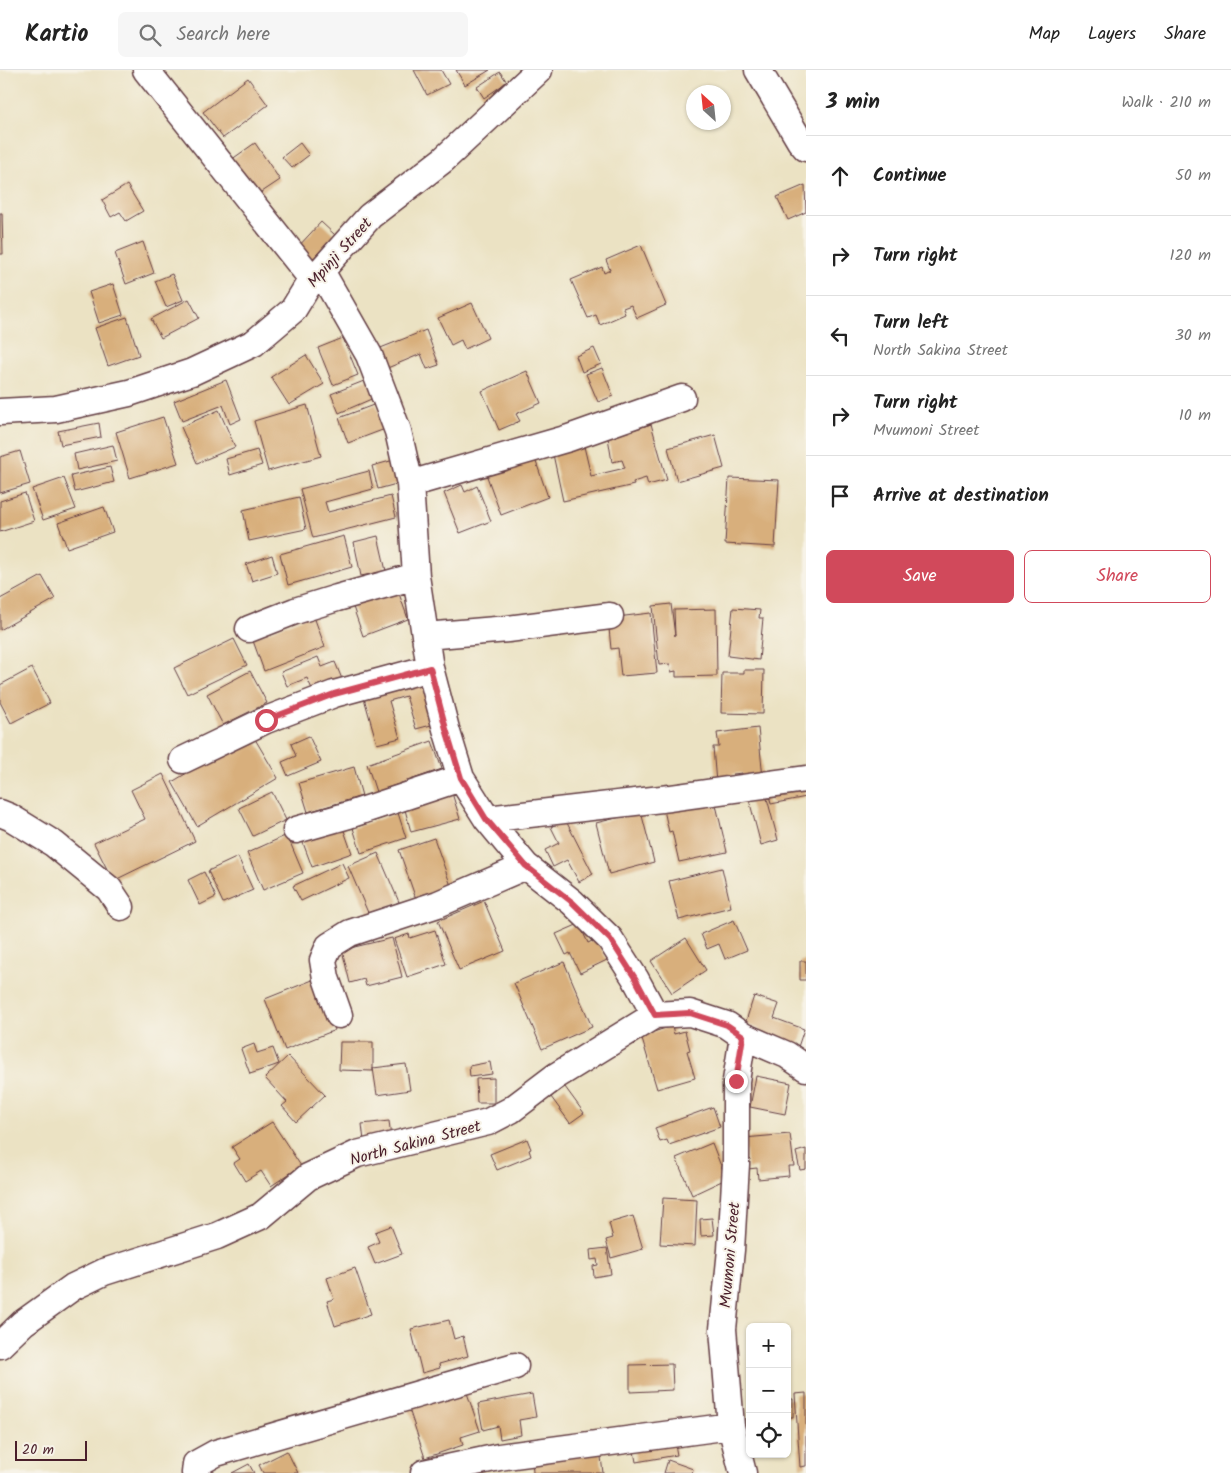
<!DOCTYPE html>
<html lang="en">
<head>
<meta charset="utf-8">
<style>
  :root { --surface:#fff; --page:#f6f6f6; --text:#222; --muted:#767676; --line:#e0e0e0; --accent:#d1495b }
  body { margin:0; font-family:Kalam,sans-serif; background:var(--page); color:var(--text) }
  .controls { position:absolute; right:15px; bottom:15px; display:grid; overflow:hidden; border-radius:8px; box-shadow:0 1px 4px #0004 }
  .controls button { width:45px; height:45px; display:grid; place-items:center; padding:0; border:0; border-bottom:1px solid var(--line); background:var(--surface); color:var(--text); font:25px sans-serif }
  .compass { position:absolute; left:686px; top:15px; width:45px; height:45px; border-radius:50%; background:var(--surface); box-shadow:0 1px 4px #0004; rotate:333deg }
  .scale { position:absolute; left:15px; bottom:12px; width:72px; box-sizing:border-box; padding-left:5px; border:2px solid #4a1f2b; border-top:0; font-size:14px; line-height:18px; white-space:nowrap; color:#4a1f2b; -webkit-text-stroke:4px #f7f3e8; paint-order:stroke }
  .stop { position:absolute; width:15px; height:15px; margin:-11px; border:4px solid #d1495b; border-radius:50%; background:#fff }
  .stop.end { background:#d1495b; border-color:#fff; box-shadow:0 1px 5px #0008 }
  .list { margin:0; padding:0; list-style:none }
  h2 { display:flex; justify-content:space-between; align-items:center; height:65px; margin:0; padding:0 20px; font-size:21px }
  h2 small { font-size:16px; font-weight:400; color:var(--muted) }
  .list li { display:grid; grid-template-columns:32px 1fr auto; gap:15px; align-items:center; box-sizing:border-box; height:80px; padding:0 20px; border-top:1px solid var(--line) }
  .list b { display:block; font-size:19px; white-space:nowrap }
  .list p { margin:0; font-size:16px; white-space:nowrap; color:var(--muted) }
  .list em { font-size:16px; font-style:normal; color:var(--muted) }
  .actions { display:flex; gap:10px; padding:15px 20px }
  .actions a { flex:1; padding:11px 0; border:1px solid var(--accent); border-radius:8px; text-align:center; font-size:18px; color:var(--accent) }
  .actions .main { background:var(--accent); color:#fff }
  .icon { flex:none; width:28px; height:28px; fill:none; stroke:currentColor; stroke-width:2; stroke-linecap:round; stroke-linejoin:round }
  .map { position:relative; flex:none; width:806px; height:1403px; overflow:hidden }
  header { display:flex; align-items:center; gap:30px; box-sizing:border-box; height:70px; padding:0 25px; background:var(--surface); border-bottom:1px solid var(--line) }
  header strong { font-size:24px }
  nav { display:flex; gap:28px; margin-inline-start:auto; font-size:18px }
  .search { width:350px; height:45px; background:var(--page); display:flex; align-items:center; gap:12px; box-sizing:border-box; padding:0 18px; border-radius:8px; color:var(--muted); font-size:19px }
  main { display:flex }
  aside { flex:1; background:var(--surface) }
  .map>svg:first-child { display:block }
  .building { fill:#d8af7c }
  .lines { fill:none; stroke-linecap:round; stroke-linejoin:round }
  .street-casing { stroke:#623c42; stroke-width:29 }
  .street { stroke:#fff; stroke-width:26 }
  .route { stroke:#d1495b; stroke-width:6 }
  .labels { text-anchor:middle; stroke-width:4; stroke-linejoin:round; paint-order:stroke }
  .street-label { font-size:16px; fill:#4a1f2b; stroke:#f7f3e8 }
</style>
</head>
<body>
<header>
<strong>Kartio</strong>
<div class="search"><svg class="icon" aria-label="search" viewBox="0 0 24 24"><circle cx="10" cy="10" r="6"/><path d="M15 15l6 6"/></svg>Search here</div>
<nav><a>Map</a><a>Layers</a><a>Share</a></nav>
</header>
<main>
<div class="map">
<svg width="806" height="1403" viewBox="0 0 806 1403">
  <rect width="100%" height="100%" fill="#f7f3e8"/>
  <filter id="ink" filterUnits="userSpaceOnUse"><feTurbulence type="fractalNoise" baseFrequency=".02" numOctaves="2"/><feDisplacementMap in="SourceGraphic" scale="10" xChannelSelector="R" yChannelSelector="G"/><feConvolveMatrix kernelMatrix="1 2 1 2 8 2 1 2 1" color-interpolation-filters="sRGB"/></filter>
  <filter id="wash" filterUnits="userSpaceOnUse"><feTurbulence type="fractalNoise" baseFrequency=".0096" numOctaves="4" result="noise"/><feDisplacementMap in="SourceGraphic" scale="20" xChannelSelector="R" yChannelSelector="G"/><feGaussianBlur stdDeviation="1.12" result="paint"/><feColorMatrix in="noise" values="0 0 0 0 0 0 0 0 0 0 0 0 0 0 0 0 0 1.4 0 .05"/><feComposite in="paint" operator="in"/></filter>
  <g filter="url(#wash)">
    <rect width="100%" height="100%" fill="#ebe2c3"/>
    <g id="blocks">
      <path class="building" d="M 414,0 L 441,0 L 449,14 L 427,25 Z
        M 456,0 L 490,0 L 465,15 Z
        M 500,2 L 507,12 L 484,28 L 477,17 Z
        M 248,8 L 268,35 L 223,68 L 203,42 Z
        M 255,73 L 280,110 L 253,128 L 228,92 Z
        M 300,73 L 309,85 L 292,98 L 282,87 Z
        M 127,115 L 143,141 L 126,151 L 120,142 L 111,147 L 102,130 Z
        M 805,115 L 806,142 L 788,150 L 777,127 Z
        M 0,143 L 2,143 L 3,184 L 0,184 Z
        M 321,152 L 335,165 L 311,191 L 297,178 Z
        M 143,172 L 154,203 L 126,214 L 115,183 Z
        M 641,175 L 666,235 L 637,248 L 631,235 L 623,238 L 625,244 L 600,255 L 596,245 L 588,248 L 571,210 L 602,197 L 604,203 L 610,200 L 606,190 Z
        M 172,204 L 183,230 L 166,237 L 155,211 Z
        M 113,214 L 123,245 L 99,253 L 89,222 Z
        M 189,229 L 199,248 L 161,268 L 151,249 Z
        M 472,233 L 488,268 L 465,279 L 461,270 L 451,275 L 438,248 Z
        M 127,247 L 139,285 L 108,296 L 95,258 Z
        M 426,260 L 439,295 L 427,299 L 421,284 L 385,299 L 378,279 Z
        M 343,268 L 358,305 L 333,315 L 318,278 Z
        M 594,278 L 601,294 L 582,302 L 576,286 Z
        M 306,285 L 324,314 L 289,335 L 271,307 Z
        M 602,298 L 613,326 L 598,332 L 586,304 Z
        M 527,301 L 541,333 L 516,344 L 520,351 L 499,360 L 482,321 Z
        M 369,309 L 376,327 L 339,343 L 331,324 Z
        M 226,310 L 241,349 L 230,354 L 223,335 L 182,351 L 174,331 Z
        M 376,334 L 385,359 L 348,373 L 339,348 Z
        M 307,335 L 321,386 L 268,401 L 254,351 Z
        M 219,340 L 235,377 L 197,393 L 181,357 Z
        M 163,347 L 178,393 L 130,408 L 116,362 Z
        M 99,353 L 101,367 L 61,375 L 58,361 Z
        M 651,354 L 667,410 L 648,415 L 646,408 L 633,412 L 634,415 L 563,431 L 551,375 L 582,368 L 591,406 L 625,398 L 622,390 L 612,392 L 606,355 L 623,363 Z
        M 715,365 L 724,398 L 677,411 L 668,378 Z
        M 113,375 L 117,391 L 77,400 L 74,384 Z
        M 257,380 L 262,395 L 230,405 L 226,389 Z
        M 20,381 L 30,414 L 0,423 L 0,387 Z
        M 533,383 L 548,427 L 501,445 L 485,401 Z
        M 394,390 L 400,413 L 378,419 L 372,396 Z
        M 110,397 L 114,412 L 75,422 L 71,406 Z
        M 369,401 L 373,419 L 325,432 L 328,442 L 391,426 L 396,447 L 313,468 L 300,419 Z
        M 64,408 L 76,439 L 43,450 L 32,419 Z
        M 729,408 L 779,410 L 775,477 L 725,474 Z
        M 462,415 L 465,422 L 477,416 L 491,451 L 460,463 L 444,423 Z
        M 25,423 L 34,451 L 0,462 L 0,431 Z
        M 299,427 L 306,459 L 249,471 L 243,440 Z
        M 104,437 L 113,462 L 67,478 L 58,453 Z
        M 344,466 L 352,497 L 288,515 L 280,484 Z
        M 378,466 L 386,501 L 361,506 L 354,472 Z
        M 272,485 L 277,503 L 252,511 L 246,494 Z
        M 42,506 L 55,529 L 0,560 L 0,529 Z
        M 397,518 L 408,549 L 363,566 L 352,534 Z
        M 671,534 L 675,566 L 674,540 L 716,539 L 717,606 L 676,607 L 676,601 L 671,602 L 670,594 L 659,595 L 653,536 Z
        M 733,538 L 760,540 L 759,548 L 763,548 L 759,590 L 728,586 Z
        M 651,543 L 657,603 L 621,606 L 618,578 L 611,579 L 608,548 Z
        M 313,544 L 325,577 L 264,601 L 252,568 Z
        M 234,569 L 247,595 L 187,624 L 174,598 Z
        M 318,587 L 322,597 L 335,592 L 342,609 L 313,621 L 307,608 L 287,616 L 281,602 Z
        M 32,598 L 50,633 L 11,653 L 0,632 L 0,615 Z
        M 744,600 L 764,600 L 763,644 L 721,643 L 722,603 L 744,603 Z
        M 250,601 L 267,633 L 223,655 L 207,624 Z
        M 420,603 L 435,654 L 416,659 L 406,626 L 389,631 L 400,668 L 377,674 L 362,621 Z
        M 758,658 L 763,708 L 742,710 L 742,703 L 733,704 L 734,712 L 716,713 L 713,677 L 719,677 L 717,663 Z
        M 252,664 L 278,708 L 197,756 L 172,712 Z
        M 309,666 L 321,692 L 288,706 L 282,692 L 296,686 L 291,674 Z
        M 432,671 L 442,699 L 376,722 L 367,694 Z
        M 354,697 L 362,726 L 308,742 L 299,713 Z
        M 163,704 L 195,771 L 113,811 L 94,773 L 145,749 L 131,720 Z
        M 806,712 L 806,727 L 771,734 L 768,720 Z
        M 764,717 L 778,770 L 761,775 L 747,722 Z
        M 272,722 L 286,750 L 253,766 L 239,738 Z
        M 452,723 L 460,749 L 411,762 L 404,736 Z
        M 716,735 L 727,782 L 679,792 L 672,761 L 669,762 L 664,740 Z
        M 641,742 L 654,792 L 609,804 L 596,753 Z
        M 398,743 L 406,768 L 361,783 L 353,758 Z
        M 565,749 L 593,804 L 579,812 L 567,790 L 553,797 L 545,780 L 559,773 L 551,757 Z
        M 342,755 L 352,783 L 312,797 L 302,770 Z
        M 287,765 L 303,803 L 263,820 L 247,783 Z
        M 434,768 L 451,816 L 416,829 L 399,780 Z
        M 378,783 L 399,832 L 369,845 L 348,796 Z
        M 238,787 L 253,820 L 223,833 L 208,801 Z
        M 342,793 L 349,808 L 301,831 L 293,816 Z
        M 722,798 L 731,837 L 679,850 L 669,811 Z
        M 204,802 L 216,827 L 200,835 L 188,810 Z
        M 484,831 L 505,881 L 459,900 L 438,851 Z
        M 734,850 L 747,880 L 725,889 L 719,874 L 707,879 L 701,864 Z
        M 579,854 L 588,873 L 596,869 L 607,890 L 580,903 L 570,883 L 566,885 L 556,864 Z
        M 435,860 L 446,894 L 407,907 L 394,869 L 409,864 L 410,868 Z
        M 392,868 L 402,907 L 366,916 L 364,909 L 350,913 L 342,880 Z
        M 686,868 L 706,900 L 672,923 L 651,891 Z
        M 800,891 L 806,891 L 806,910 L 800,910 Z
        M 564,892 L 592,957 L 542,979 L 514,913 Z
        M 315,909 L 335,960 L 285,980 L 265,929 Z
        M 754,926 L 779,934 L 774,948 L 804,959 L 798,977 L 758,963 L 760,959 L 745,954 Z
        M 672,956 L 674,964 L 685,961 L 690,980 L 687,981 L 695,1008 L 657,1019 L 641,966 Z
        M 340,972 L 373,972 L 373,1001 L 339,1000 Z
        M 254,974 L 257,983 L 273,978 L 279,994 L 250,1004 L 241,979 Z
        M 288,986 L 325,1025 L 296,1052 L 282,1036 L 287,1032 L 265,1008 Z
        M 490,992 L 492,1004 L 470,1007 L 469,996 Z
        M 406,994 L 410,1020 L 377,1025 L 373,998 Z
        M 756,1006 L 791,1013 L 785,1044 L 750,1037 Z
        M 494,1008 L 494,1033 L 477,1033 L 476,1009 Z
        M 565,1017 L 584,1043 L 570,1053 L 551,1027 Z
        M 713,1037 L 720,1057 L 669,1075 L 667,1070 L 660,1072 L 655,1058 Z
        M 389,1051 L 391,1069 L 364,1071 L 362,1054 Z
        M 272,1052 L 301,1096 L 271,1116 L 261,1101 L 245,1111 L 234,1093 L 240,1089 L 232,1077 Z
        M 790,1064 L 794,1096 L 788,1096 L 789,1106 L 758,1109 L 757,1098 L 748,1099 L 744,1068 Z
        M 527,1069 L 531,1079 L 529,1080 L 531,1086 L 497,1100 L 490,1084 Z
        M 712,1073 L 726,1109 L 692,1125 L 676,1088 Z
        M 806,1079 L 806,1099 L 800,1100 L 796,1082 Z
        M 663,1128 L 697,1130 L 695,1176 L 660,1174 Z
        M 633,1146 L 643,1179 L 611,1188 L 606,1170 L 613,1168 L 609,1153 Z
        M 712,1148 L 714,1165 L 701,1166 L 700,1149 Z
        M 391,1156 L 402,1184 L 375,1194 L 368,1177 L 379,1172 L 375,1162 Z
        M 607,1178 L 611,1204 L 594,1207 L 593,1196 L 598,1195 L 597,1189 L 591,1190 L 590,1180 Z
        M 355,1198 L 371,1244 L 335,1256 L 327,1231 L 334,1229 L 327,1208 Z
        M 449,1250 L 454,1269 L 463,1266 L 468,1286 L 439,1294 L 440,1298 L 422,1303 L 411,1259 Z
        M 672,1294 L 673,1320 L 630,1322 L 630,1295 Z
        M 466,1320 L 480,1361 L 461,1367 L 463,1375 L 425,1388 L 409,1339 Z
        M 806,1323 L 806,1396 L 800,1397 L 795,1324 Z
        M 532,1324 L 536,1347 L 519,1350 L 521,1365 L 500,1369 L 498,1356 L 483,1360 L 478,1334 Z
        M 787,1329 L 793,1329 L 793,1347 L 787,1347 Z
        M 674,1369 L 677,1385 L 636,1392 L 633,1376 Z
        M 600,1379 L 603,1403 L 533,1403 L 532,1387 Z
        M 287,1381 L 298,1403 L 263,1403 L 259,1395 Z
        M 668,1390 L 693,1399 L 692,1403 L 664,1403 Z
        M 249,1394 L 254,1403 L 232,1403 Z"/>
    </g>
  </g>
  <g filter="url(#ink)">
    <use href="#blocks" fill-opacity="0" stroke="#623c42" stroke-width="1"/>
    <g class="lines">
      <g class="street-casing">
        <path id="street" d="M 146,0 L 312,209
          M 758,0 L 800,71 L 806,78
          M 321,201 L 369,285 L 398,361 L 410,414 L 416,506 L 430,598 L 446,659 L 461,708 L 487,749 L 526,796 L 572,832 L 610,869 L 635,908 L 655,945
          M 0,342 L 56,339 L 129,323 L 192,302 L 254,273 L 293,240 L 312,209 L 321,201 L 370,146 L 443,90 L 539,0
          M 410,414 L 569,368 L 682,328
          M 249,559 L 295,541 L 337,528 L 416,506
          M 425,566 L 508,559 L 610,546
          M 183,690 L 266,650 L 334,624 L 430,598
          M 0,743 L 10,747 L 54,774 L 109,819 L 121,837
          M 487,749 L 670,728 L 806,709
          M 296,760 L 349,745 L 461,708
          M 339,945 L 326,908 L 323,890 L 329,876 L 350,863 L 438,834 L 526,796
          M 743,966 L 736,1011 L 736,1094 L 731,1180 L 723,1259 L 731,1356 L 743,1403
          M 0,1275 L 23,1253 L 73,1217 L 104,1202 L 217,1166 L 261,1146 L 308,1107 L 357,1084 L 488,1052 L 511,1040 L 556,1006 L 655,945 L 690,943 L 727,955 L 743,966 L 787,985 L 806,998
          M 195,1403 L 196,1394 L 216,1383 L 515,1296
          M 424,1403 L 499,1387 L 731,1356"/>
      </g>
      <use href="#street" class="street"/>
    </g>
  </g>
  <g class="lines" filter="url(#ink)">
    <path class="route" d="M 266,650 L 334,624 L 430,598 L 446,659 L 461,708 L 486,749 L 526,796 L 572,832 L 610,869 L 635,908 L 655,945 L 690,943 L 727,955 L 743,966 L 736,1011"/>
  </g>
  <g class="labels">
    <g class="street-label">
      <text transform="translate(339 182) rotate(-48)" y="6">Mpinji Street</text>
      <text transform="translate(415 1072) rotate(-15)" y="6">North Sakina Street</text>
      <text transform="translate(729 1185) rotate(-85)" y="6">Mvumoni Street</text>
    </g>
  </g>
</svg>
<div class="controls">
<button>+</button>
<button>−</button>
<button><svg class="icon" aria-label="locate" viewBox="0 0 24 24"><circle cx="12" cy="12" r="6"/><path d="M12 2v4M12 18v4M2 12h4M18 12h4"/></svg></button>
</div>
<svg class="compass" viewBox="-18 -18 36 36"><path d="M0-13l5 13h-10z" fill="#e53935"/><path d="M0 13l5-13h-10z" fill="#767676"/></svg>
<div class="scale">20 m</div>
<div class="stop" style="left:266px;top:650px"></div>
<div class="stop end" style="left:736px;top:1011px"></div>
</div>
<aside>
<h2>3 min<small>Walk · 210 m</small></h2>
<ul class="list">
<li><svg class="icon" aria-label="ahead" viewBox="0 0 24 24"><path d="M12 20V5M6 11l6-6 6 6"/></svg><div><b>Continue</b></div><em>50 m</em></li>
<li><svg class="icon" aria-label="right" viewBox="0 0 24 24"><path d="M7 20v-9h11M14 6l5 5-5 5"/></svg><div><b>Turn right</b></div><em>120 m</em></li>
<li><svg class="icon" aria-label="left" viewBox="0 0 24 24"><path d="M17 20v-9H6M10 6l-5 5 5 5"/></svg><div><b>Turn left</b><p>North Sakina Street</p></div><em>30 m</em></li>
<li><svg class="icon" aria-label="right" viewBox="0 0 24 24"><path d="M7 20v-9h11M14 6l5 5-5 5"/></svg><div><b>Turn right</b><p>Mvumoni Street</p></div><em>10 m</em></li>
<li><svg class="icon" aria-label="arrive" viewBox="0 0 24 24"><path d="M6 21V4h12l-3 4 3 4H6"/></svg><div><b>Arrive at destination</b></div></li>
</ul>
<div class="actions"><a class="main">Save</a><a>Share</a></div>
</aside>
</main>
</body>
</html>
